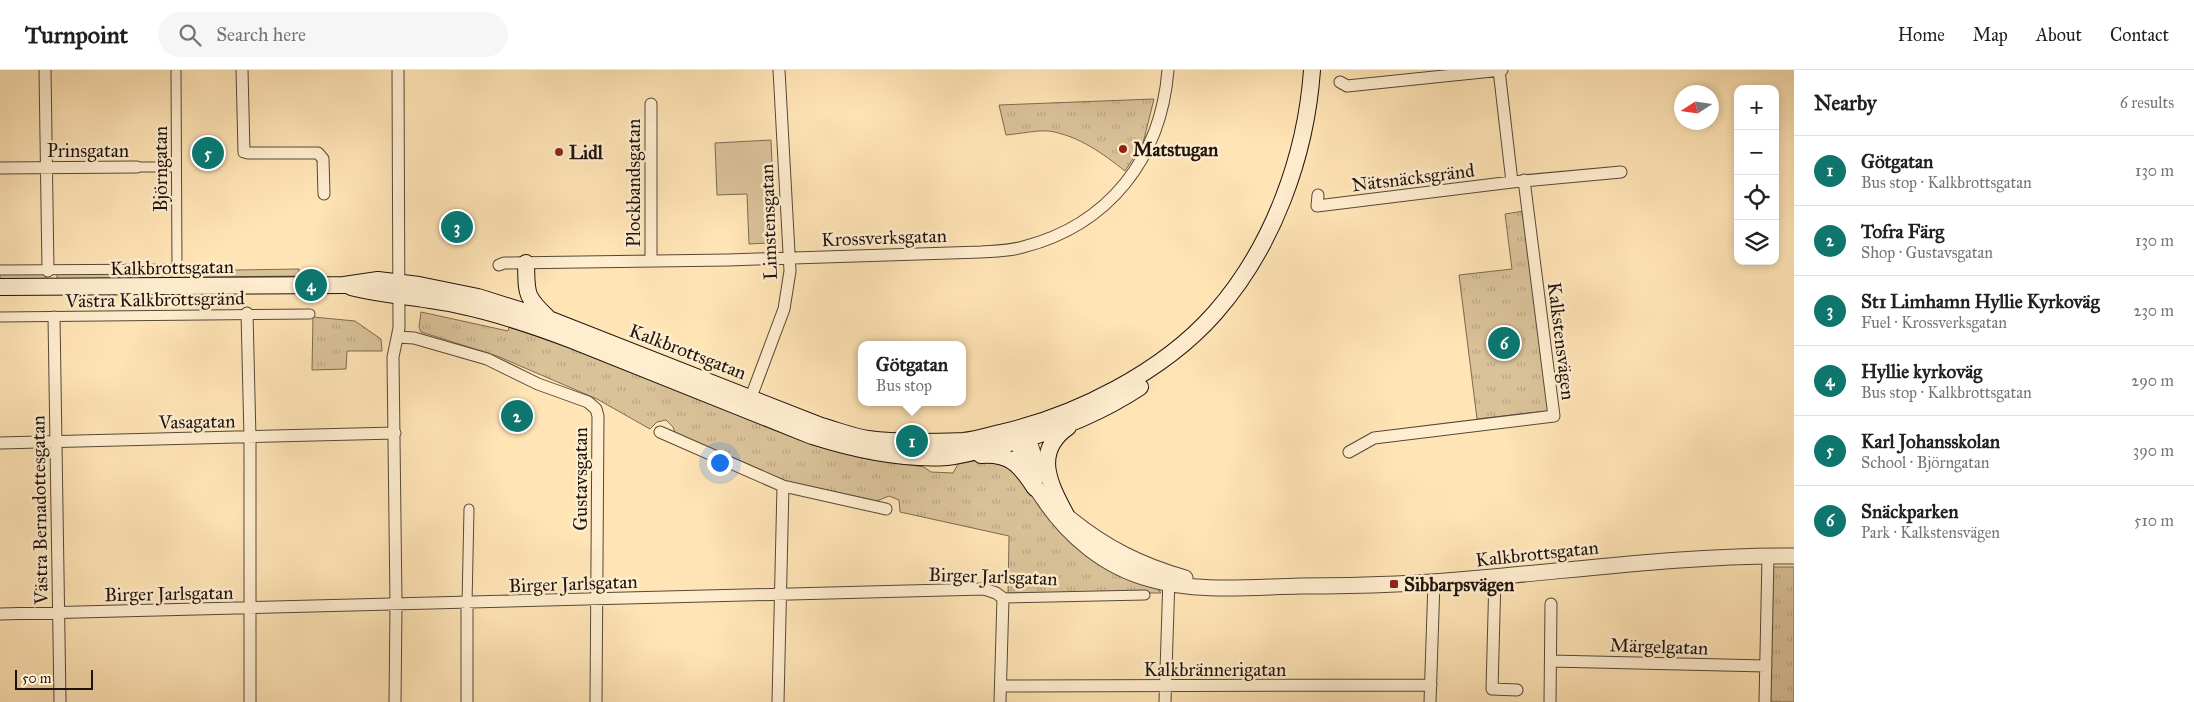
<!DOCTYPE html>
<html lang="en">
<head>
<meta charset="utf-8">
<style>
  :root { --surface:#fff; --page:#f6f6f6; --text:#202124; --muted:#757577; --line:#e0e0e0; --accent:#0f766e }
  body { margin:0; font-family:"IM FELL Great Primer",serif; background:var(--page); color:var(--text) }
  .controls { position:absolute; right:15px; top:15px; display:grid; overflow:hidden; border-radius:10px; box-shadow:0 2px 8px #0003 }
  .controls button { width:45px; height:45px; display:grid; place-items:center; padding:0; border:0; border-bottom:1px solid var(--line); background:var(--surface); color:var(--text); font:25px sans-serif }
  .compass { position:absolute; left:1674px; top:15px; width:45px; height:45px; border-radius:50%; background:var(--surface); box-shadow:0 2px 8px #0003; rotate:258deg }
  .scale { position:absolute; left:15px; bottom:12px; width:78px; box-sizing:border-box; padding-left:5px; border:2px solid #1e140d; border-top:0; font-size:14px; line-height:18px; white-space:nowrap; color:#1e140d; -webkit-text-stroke:4px #ffedcf; paint-order:stroke }
  .you { position:absolute; left:719px; top:392px; width:18px; height:18px; margin:-12px; border:4px solid #fff; border-radius:50%; background:#1a73e8; box-shadow:0 0 0 8px #1a73e833 }
  .badge { display:grid; place-items:center; width:32px; height:32px; border-radius:50%; background:var(--accent); color:#fff; font-size:16px; font-weight:700 }
  .pin { position:absolute; translate:-50% -50%; border:2px solid #fff; box-shadow:0 1px 5px #0006 }
  .popup { position:absolute; left:858px; top:271px; width:108px; height:65px; box-sizing:border-box; display:grid; place-content:center; border-radius:10px; background:var(--surface); filter:drop-shadow(0 1px 4px #0005); font-size:16px; white-space:nowrap; color:var(--muted) }
  .popup b { font-size:19px; color:var(--text) }
  .popup::after { content:''; position:absolute; left:50%; top:100%; margin-left:-10px; border:10px solid transparent; border-top-color:var(--surface) }
  .list { margin:0; padding:0; list-style:none }
  h2 { display:flex; justify-content:space-between; align-items:center; height:65px; margin:0; padding:0 20px; font-size:21px }
  h2 small { font-size:16px; font-weight:400; color:var(--muted) }
  .list li { display:grid; grid-template-columns:32px 1fr auto; gap:15px; align-items:center; box-sizing:border-box; height:70px; padding:0 20px; border-top:1px solid var(--line) }
  .list b { display:block; font-size:19px; white-space:nowrap }
  .list p { margin:0; font-size:16px; white-space:nowrap; color:var(--muted) }
  .list em { font-size:16px; font-style:normal; color:var(--muted) }
  .icon { flex:none; width:28px; height:28px; fill:none; stroke:currentColor; stroke-width:2; stroke-linecap:round; stroke-linejoin:round }
  .map { position:relative; flex:none; width:1794px; height:632px; overflow:hidden }
  header { display:flex; align-items:center; gap:30px; box-sizing:border-box; height:70px; padding:0 25px; background:var(--surface); border-bottom:1px solid var(--line) }
  header strong { font-size:24px }
  nav { display:flex; gap:28px; margin-inline-start:auto; font-size:18px }
  .search { width:350px; height:45px; background:var(--page); display:flex; align-items:center; gap:12px; box-sizing:border-box; padding:0 18px; border-radius:28px; color:var(--muted); font-size:19px }
  main { display:flex }
  aside { flex:1; background:var(--surface) }
  .map>svg:first-child { display:block }
  .green { fill:#d9c198; stroke:#7c6a52 }
  .park { fill:url(#park-tufts); stroke:#7c6a52 }
  .lines { fill:none; stroke-linecap:round; stroke-linejoin:round }
  .pedestrian-casing { stroke:#564837; stroke-width:11 }
  .minor-casing { stroke:#564837; stroke-width:13 }
  .tertiary-casing { stroke:#564837; stroke-width:17 }
  .secondary-casing { stroke:#1e140d; stroke-width:18 }
  .pedestrian { stroke:#ffedcf; stroke-width:9 }
  .minor { stroke:#ffedcf; stroke-width:11 }
  .tertiary { stroke:#ffedcf; stroke-width:15 }
  .secondary { stroke:#ffedcf; stroke-width:16 }
  .poi-dot { fill:#8f2418; stroke:#ffedcf; stroke-width:2 }
  .labels { text-anchor:middle; stroke-width:5; stroke-linejoin:round; paint-order:stroke }
  .poi-label { font-size:19px; font-weight:bold; fill:#1e140d; stroke:#ffedcf; text-anchor:start }
  .street-label { font-size:19px; fill:#1e140d; stroke:#ffedcf }
</style>
</head>
<body>
<header>
<strong>Turnpoint</strong>
<div class="search"><svg class="icon" aria-label="search" viewBox="0 0 24 24"><circle cx="10" cy="10" r="6"/><path d="M15 15l6 6"/></svg>Search here</div>
<nav><a>Home</a><a>Map</a><a>About</a><a>Contact</a></nav>
</header>
<main>
<div class="map">
<svg width="1794" height="632" viewBox="0 0 1794 632">
  <defs>
    <pattern id="park-tufts" width="24" height="20" patternUnits="userSpaceOnUse" patternTransform="scale(1.25)"><rect width="24" height="20" fill="#d9c198"/><path d="M3 7l-1-3M5 7V3M7 7l1-3M15 17l-1-3M17 17v-4M19 17l1-3" fill="none" stroke="#baa582"/></pattern>
  </defs>
  <rect width="100%" height="100%" fill="#ffe4b5"/>
  <filter id="stains"><feTurbulence type="fractalNoise" baseFrequency=".004" numOctaves="4"/><feColorMatrix values="0 0 0 0 .2 0 0 0 0 .09 0 0 0 0 .02 0 0 0 .5 -.17"/></filter>
  <radialGradient id="worn" r=".72"><stop offset=".6" stop-color="#630" stop-opacity="0"/><stop offset="1" stop-color="#630" stop-opacity=".3"/></radialGradient>
  <path class="green" d="M 771,70 L 775,164 L 774,169 L 768,173 L 749,174 L 747,124 L 717,125 L 715,73 Z
    M 299,199 L 299,206 L 57,209 L 57,203 Z
    M 46,203 L 46,210 L 0,209 L 0,204 Z"/>
  <path class="park" d="M 1154,29 L 1143,73 L 1125,101 C 1102,83 1079,66 1049,61 C 1036,60 1019,64 1006,65 L 999,35 Z
    M 1524,141 L 1548,341 L 1477,349 L 1459,205 L 1512,199 L 1505,144 Z
    M 421,242 L 508,261 L 510,254 L 544,264 L 809,373 L 862,388 L 924,397 L 931,402 L 953,403 L 958,394 L 989,388 L 1007,393 L 1030,419 L 1040,438 L 1058,458 L 1156,516 L 1161,523 L 1008,523 L 1009,466 L 900,442 L 899,430 L 889,426 L 877,431 L 777,409 L 676,365 L 673,357 L 666,350 L 657,352 L 650,359 L 597,329 L 497,286 L 421,262 L 419,257 Z
    M 313,247 L 355,251 L 381,269 L 382,281 L 347,281 L 346,299 L 312,300 Z
    M 1771,497 L 1794,497 L 1794,632 L 1768,632 Z"/>
  <g class="lines">
    <g class="pedestrian-casing">
      <path id="pedestrian" d="M 137,97 L 176,97
        M 0,200 L 177,199 L 176,0
        M 0,247 L 310,244
        M 1003,528 L 1145,525
        M 467,534 L 469,439"/>
    </g>
    <g class="minor-casing">
      <path id="minor" d="M 45,0 L 48,201
        M 242,0 L 244,82 L 248,83 L 318,83 L 323,89 L 324,124
        M 1499,0 L 1512,112
        M 1340,12 L 1347,16 L 1502,0
        M 651,34 L 651,191
        M 0,98 L 137,97
        M 1318,125 L 1317,136 L 1512,112 L 1621,102
        M 499,195 L 504,193 L 728,190 L 981,182 C 995,181 1010,181 1023,177 C 1109,155 1161,88 1168,0
        M 247,243 L 250,368 L 250,632
        M 54,247 L 60,632
        M 398,267 L 414,268 L 487,289 L 538,314 L 588,332 L 596,339 L 598,346 L 596,632
        M 751,327 L 784,239 L 790,201 L 779,0
        M 660,362 L 783,416 L 886,439
        M 0,373 L 395,363
        M 1349,382 L 1374,368 L 1554,346 L 1524,110
        M 1495,507 L 1492,619 L 1517,620
        M 467,533 L 467,632
        M 0,544 L 984,519 L 996,523 L 1003,528 L 1000,632
        M 1551,591 L 1766,596
        M 1001,616 L 1431,615
        M 395,632 L 396,534 L 393,287 L 399,258 L 398,0
        M 778,632 L 783,416
        M 1165,632 L 1169,507
        M 1430,632 L 1434,512
        M 1550,632 L 1551,534
        M 1765,632 L 1768,486"/>
    </g>
    <g class="tertiary-casing">
      <path id="tertiary" d="M 1019,360 C 1016,383 1030,410 1043,428 C 1068,466 1105,497 1150,509 C 1198,523 1251,517 1300,516 C 1360,516 1421,514 1481,508 C 1585,499 1689,485 1794,486
        M 1020,360 L 1028,368 L 1040,405
        M 1069,448 C 1106,478 1140,495 1185,508"/>
    </g>
    <g class="secondary-casing">
      <path id="secondary" d="M 526,193 C 527,223 524,225 547,247
        M 0,217 L 344,215 L 378,210 L 419,215 L 478,227 L 551,250 L 821,356 C 836,360 853,367 868,369 C 899,373 932,372 963,371 C 975,370 988,366 1000,363 C 1076,346 1163,302 1215,243 C 1273,177 1306,86 1312,0
        M 351,217 C 386,226 422,227 458,235 C 497,243 535,256 572,270 L 812,366 C 856,380 901,390 947,387 C 960,386 973,382 985,379 C 1040,367 1093,348 1140,317
        M 981,385 C 1011,383 1020,395 1035,418
        M 1066,445 C 1050,415 1032,382 1068,357"/>
    </g>
    <use href="#pedestrian" class="pedestrian"/>
    <use href="#minor" class="minor"/>
    <use href="#tertiary" class="tertiary"/>
    <use href="#secondary" class="secondary"/>
  </g>
  <g class="poi-dot">
    <circle cx="1123" cy="79" r="5"/>
    <circle cx="559" cy="82" r="5"/>
    <rect x="1389" y="509" width="10" height="10" rx="2.5"/>
  </g>
  <g class="labels">
    <g class="poi-label">
      <text x="1133" y="86">Matstugan</text>
      <text x="569" y="89">Lidl</text>
      <text x="1404" y="521">Sibbarpsvägen</text>
    </g>
    <g class="street-label">
      <text x="88" y="87">Prinsgatan</text>
      <text transform="translate(160 99) rotate(-90)" y="7">Björngatan</text>
      <text transform="translate(1413 107) rotate(-7)" y="7">Nätsnäcksgränd</text>
      <text transform="translate(633 113) rotate(-90)" y="7">Plockbandsgatan</text>
      <text transform="translate(768 152) rotate(-92)" y="7">Limstensgatan</text>
      <text transform="translate(884 167) rotate(-2)" y="7">Krossverksgatan</text>
      <text transform="translate(172 197) rotate(-1)" y="7">Kalkbrottsgatan</text>
      <text transform="translate(155 229) rotate(-1)" y="7">Västra Kalkbrottsgränd</text>
      <text transform="translate(1562 271) rotate(83)" y="7">Kalkstensvägen</text>
      <text transform="translate(688 281) rotate(21)" y="7">Kalkbrottsgatan</text>
      <text transform="translate(197 351) rotate(-1)" y="7">Vasagatan</text>
      <text transform="translate(580 409) rotate(-90)" y="7">Gustavsgatan</text>
      <text transform="translate(39 440) rotate(-91)" y="7">Västra Bernadottesgatan</text>
      <text transform="translate(1537 483) rotate(-6)" y="7">Kalkbrottsgatan</text>
      <text transform="translate(993 506) rotate(2)" y="7">Birger Jarlsgatan</text>
      <text transform="translate(573 513) rotate(-2)" y="7">Birger Jarlsgatan</text>
      <text transform="translate(169 523) rotate(-1)" y="7">Birger Jarlsgatan</text>
      <text transform="translate(1659 576) rotate(2)" y="7">Märgelgatan</text>
      <text x="1215" y="606">Kalkbrännerigatan</text>
    </g>
  </g>
  <rect width="100%" height="100%" filter="url(#stains)"/>
  <rect width="100%" height="100%" fill="url(#worn)"/>
</svg>
<div class="controls">
<button>+</button>
<button>−</button>
<button><svg class="icon" aria-label="locate" viewBox="0 0 24 24"><circle cx="12" cy="12" r="6"/><path d="M12 2v4M12 18v4M2 12h4M18 12h4"/></svg></button>
<button><svg class="icon" aria-label="layers" viewBox="0 0 24 24"><path d="M12 4l9 5-9 5-9-5zM3 14l9 5 9-5"/></svg></button>
</div>
<svg class="compass" viewBox="-18 -18 36 36"><path d="M0-13l5 13h-10z" fill="#e53935"/><path d="M0 13l5-13h-10z" fill="#757577"/></svg>
<div class="scale">50 m</div>
<div class="you"></div>
<div class="pin badge" style="left:912px;top:371px">1</div>
<div class="popup"><b>Götgatan</b>Bus stop</div>
<div class="pin badge" style="left:517px;top:346px">2</div>
<div class="pin badge" style="left:457px;top:157px">3</div>
<div class="pin badge" style="left:311px;top:215px">4</div>
<div class="pin badge" style="left:208px;top:83px">5</div>
<div class="pin badge" style="left:1504px;top:273px">6</div>
</div>
<aside>
<h2>Nearby<small>6 results</small></h2>
<ul class="list">
<li><span class="badge">1</span><div><b>Götgatan</b><p>Bus stop · Kalkbrottsgatan</p></div><em>130 m</em></li>
<li><span class="badge">2</span><div><b>Tofra Färg</b><p>Shop · Gustavsgatan</p></div><em>130 m</em></li>
<li><span class="badge">3</span><div><b>St1 Limhamn Hyllie Kyrkoväg</b><p>Fuel · Krossverksgatan</p></div><em>230 m</em></li>
<li><span class="badge">4</span><div><b>Hyllie kyrkoväg</b><p>Bus stop · Kalkbrottsgatan</p></div><em>290 m</em></li>
<li><span class="badge">5</span><div><b>Karl Johansskolan</b><p>School · Björngatan</p></div><em>390 m</em></li>
<li><span class="badge">6</span><div><b>Snäckparken</b><p>Park · Kalkstensvägen</p></div><em>510 m</em></li>
</ul>
</aside>
</main>
</body>
</html>
